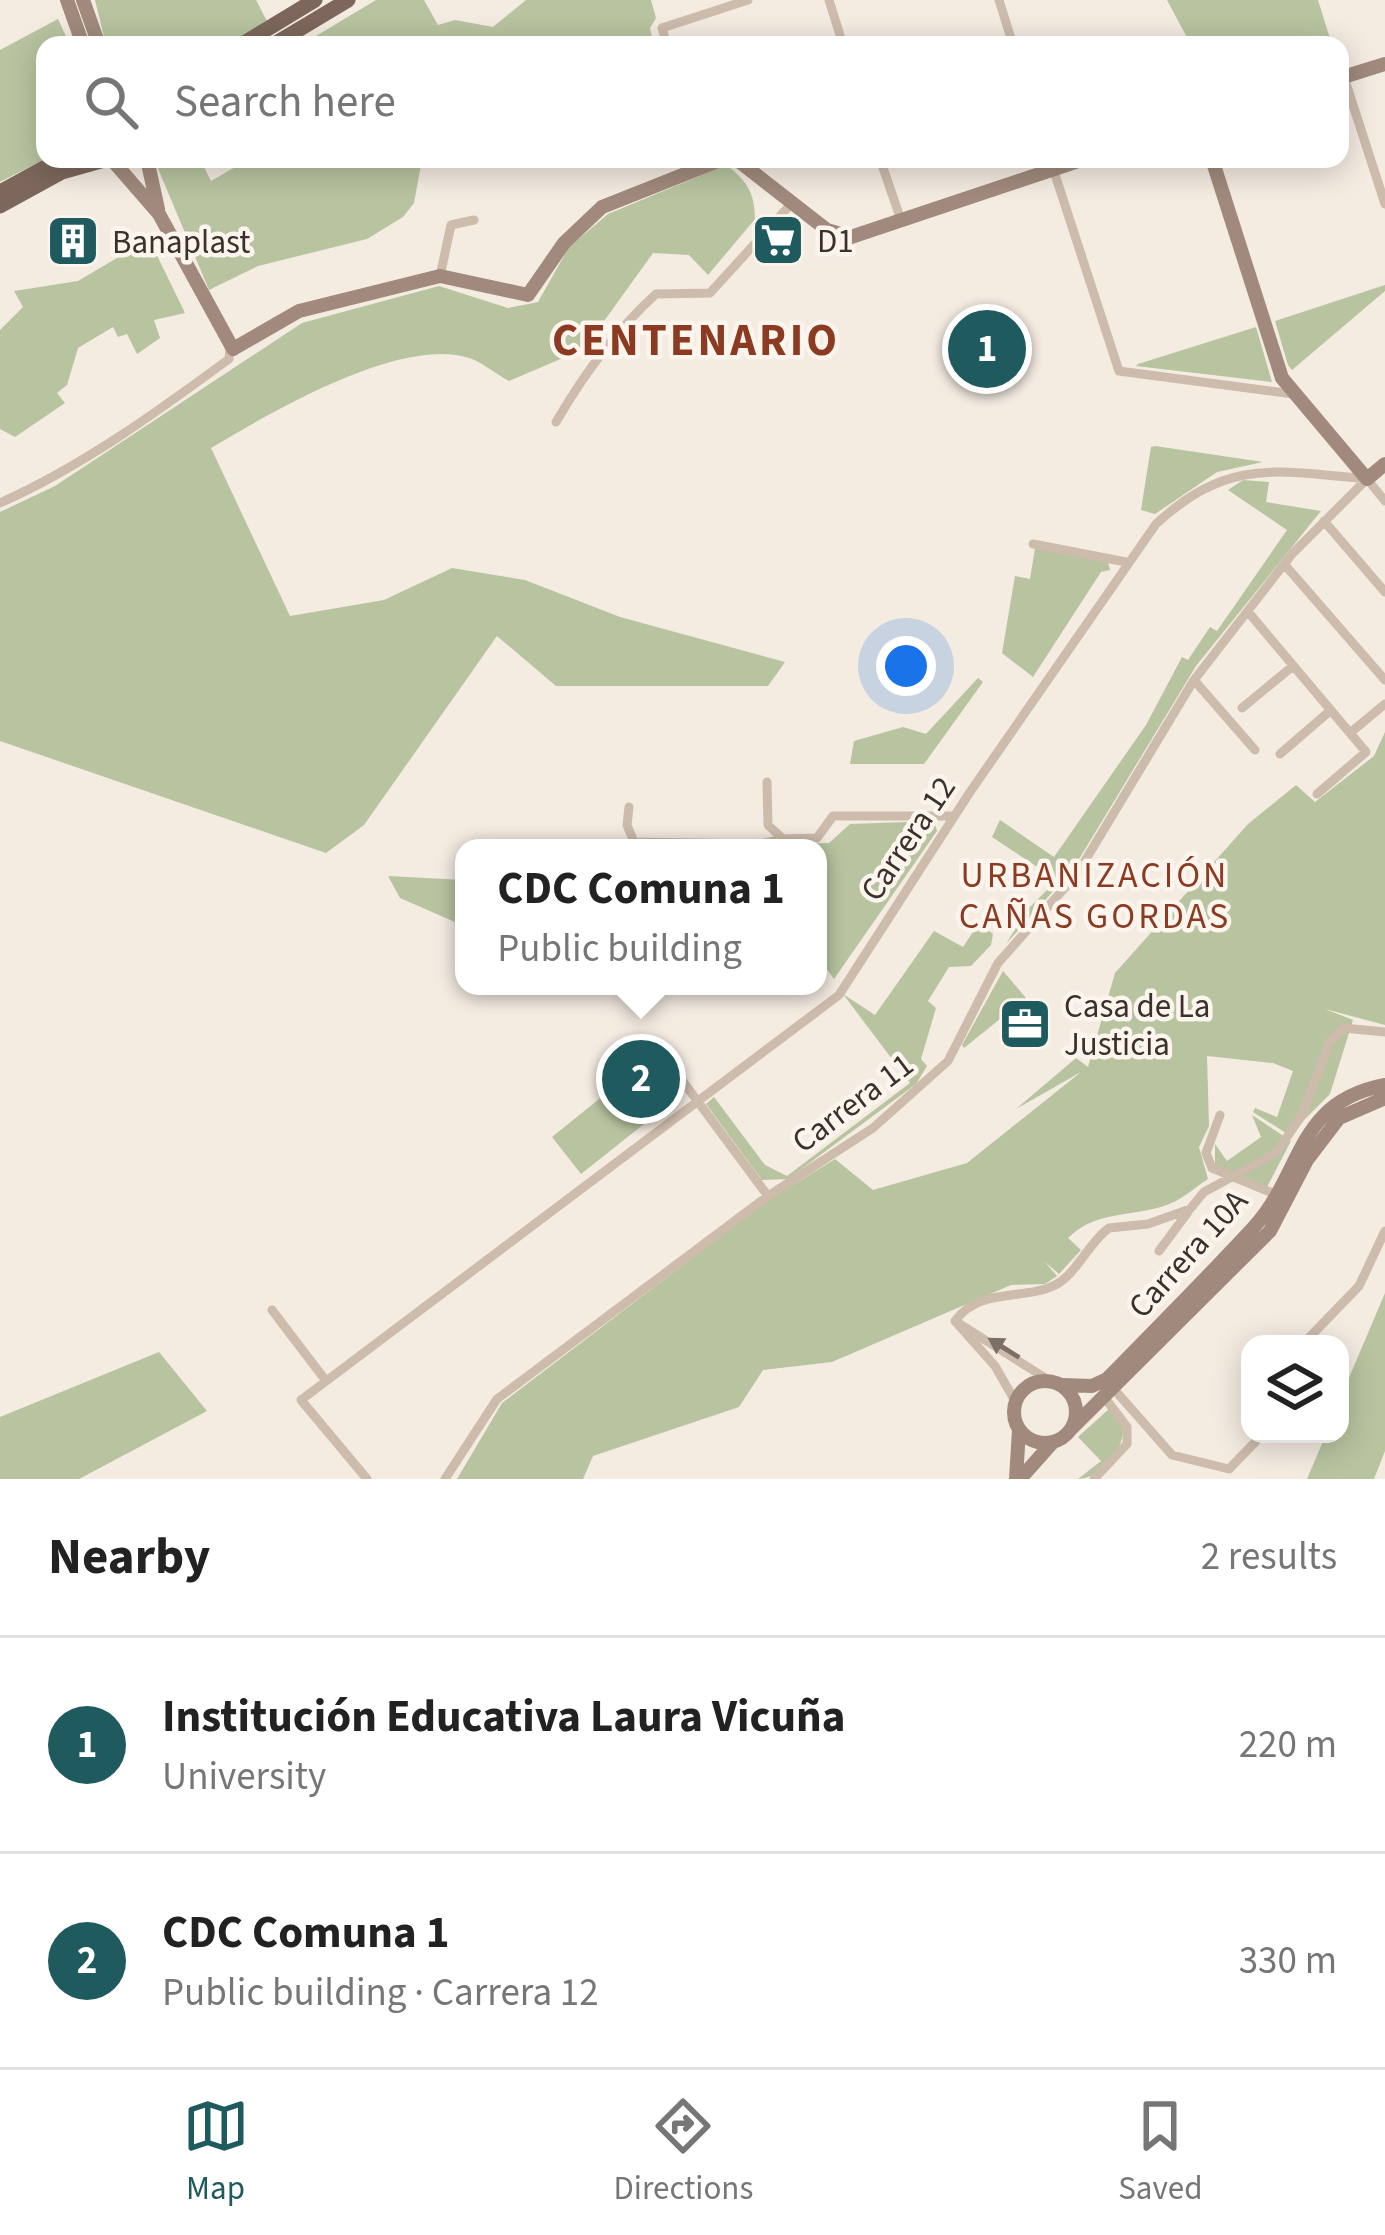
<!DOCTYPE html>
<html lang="en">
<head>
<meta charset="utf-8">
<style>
  :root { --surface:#fff; --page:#f6f6f6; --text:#222; --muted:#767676; --line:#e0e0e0; --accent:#1f5a5e }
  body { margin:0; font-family:"Source Sans 3",sans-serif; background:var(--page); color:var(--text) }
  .controls { position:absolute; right:36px; bottom:36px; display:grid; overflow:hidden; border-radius:24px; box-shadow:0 6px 30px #0003 }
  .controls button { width:108px; height:108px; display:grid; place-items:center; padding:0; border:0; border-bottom:3px solid var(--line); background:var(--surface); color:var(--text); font:60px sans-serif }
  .you { position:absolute; left:906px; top:666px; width:42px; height:42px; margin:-30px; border:9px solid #fff; border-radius:50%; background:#1a73e8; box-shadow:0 0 0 18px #1a73e833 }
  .badge { display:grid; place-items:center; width:78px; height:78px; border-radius:50%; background:var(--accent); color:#fff; font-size:39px; font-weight:700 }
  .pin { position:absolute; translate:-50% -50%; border:6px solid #fff; box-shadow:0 3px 12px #0006 }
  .popup { position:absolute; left:455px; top:839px; width:372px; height:156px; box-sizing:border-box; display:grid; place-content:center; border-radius:24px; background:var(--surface); filter:drop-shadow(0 3px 9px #0005); font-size:39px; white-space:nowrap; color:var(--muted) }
  .popup b { font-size:45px; color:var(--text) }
  .popup::after { content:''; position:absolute; left:50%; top:100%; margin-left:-24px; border:24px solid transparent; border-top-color:var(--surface) }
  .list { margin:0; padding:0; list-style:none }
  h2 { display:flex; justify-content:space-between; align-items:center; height:156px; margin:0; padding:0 48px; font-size:51px }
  h2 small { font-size:39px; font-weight:400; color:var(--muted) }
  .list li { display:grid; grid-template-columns:78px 1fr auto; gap:36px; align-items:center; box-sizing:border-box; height:216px; padding:0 48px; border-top:3px solid var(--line) }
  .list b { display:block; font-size:45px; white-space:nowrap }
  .list p { margin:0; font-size:39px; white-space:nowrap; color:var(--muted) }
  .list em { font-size:39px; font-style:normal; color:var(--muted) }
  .icon { flex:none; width:66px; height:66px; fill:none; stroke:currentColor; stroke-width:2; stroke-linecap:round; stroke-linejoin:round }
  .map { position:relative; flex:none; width:1385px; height:1479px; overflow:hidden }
  .search { position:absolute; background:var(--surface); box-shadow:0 6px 30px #0003; left:36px; right:36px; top:36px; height:132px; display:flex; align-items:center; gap:30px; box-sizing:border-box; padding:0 42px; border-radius:24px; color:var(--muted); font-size:45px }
  .sheet { height:588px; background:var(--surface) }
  nav { display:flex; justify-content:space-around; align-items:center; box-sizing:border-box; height:168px; border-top:3px solid var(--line); background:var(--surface); font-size:33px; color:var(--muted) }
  nav a { display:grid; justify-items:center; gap:6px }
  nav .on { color:var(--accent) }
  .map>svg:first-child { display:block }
  .green { fill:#b8c4a0 }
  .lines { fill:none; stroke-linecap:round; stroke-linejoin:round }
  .street { stroke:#cdbbac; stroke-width:9 }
  .secondary { stroke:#a18a7d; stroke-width:14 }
  .primary { stroke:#7d675c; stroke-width:15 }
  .oneway { fill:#7d6f65 }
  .labels { text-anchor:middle; stroke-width:9; stroke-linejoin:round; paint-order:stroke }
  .poi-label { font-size:33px; fill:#3b302b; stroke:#fbf5ee; text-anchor:start }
  .street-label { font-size:33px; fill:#3b302b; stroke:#fbf5ee }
  .neighbourhood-label { font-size:36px; letter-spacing:3px; fill:#8c3b22; stroke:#fbf5ee }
  .district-label { font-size:45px; font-weight:bold; letter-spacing:3px; fill:#8c3b22; stroke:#fbf5ee }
</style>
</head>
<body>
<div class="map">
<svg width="1385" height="1479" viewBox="0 0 1385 1479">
  <rect width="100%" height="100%" fill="#f4ebe1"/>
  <path class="green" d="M 95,0 L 256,0 L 268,23 L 233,45 L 106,45 Z
    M 376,0 L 424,0 L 438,25 L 455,20 L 493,27 L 526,0 L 651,0 L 656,18 L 650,28 L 654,45 L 301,45 Z
    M 1167,0 L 1318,0 L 1332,45 L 1191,45 Z
    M 58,19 L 70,45 L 45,45 L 45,159 L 0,182 L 0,50 Z
    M 154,159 L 200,159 L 211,181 L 249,159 L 422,159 L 414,203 L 403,217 L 367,239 L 258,266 L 209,290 Z
    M 726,165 C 747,180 755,194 755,219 L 708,275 L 689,255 L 653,253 L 584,349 L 509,381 C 496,374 482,362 469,358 C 400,336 270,413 211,448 L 290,616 L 384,600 L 452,568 L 525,580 L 620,617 L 785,662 L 768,686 L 556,686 L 497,636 L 364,825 L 326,853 L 0,741 L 0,512 L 55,486 L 302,323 L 439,286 L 508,308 L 538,302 L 569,247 L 608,214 Z
    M 149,239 L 185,313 L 154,320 L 160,338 L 137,354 L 127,334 L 118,337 L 113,327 L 78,348 L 67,385 L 57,393 L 65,403 L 15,437 L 0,429 L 0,330 L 23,307 L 14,291 L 78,281 Z
    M 1385,285 L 1385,291 L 1292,370 L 1288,365 L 1275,321 Z
    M 1256,327 L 1272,382 L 1136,366 L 1138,364 Z
    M 1151,447 L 1155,446 L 1263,462 L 1217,472 L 1155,514 L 1141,510 Z
    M 1243,480 L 1269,482 L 1266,502 L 1321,511 L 1196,666 L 1073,869 L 1006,944 L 1026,911 L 1057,880 L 992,837 L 1000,820 L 1054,857 L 1146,725 L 1182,657 L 1188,660 L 1210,627 L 1217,631 L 1287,530 L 1228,490 Z
    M 1035,548 L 1108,562 L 1110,570 L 1101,572 L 1033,677 L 1002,653 L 1015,576 L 1030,579 Z
    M 978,678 L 983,682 L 924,764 L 850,764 L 854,741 L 903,727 L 926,734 Z
    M 1385,732 L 1385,1025 L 1325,1009 L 1353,1020 L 1330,1094 L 1289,1135 L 1253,1112 L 1255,1108 L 1277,1117 L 1293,1071 L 1273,1063 L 1207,1056 L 1209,1126 L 1199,1147 L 1208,1179 C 1197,1186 1187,1195 1176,1201 C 1140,1219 1099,1207 1068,1238 L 1081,1250 L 1059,1274 L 1045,1262 L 1057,1276 L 1045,1284 L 1011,1285 L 832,1362 L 763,1370 L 739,1407 L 593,1456 L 583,1479 L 457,1479 L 502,1403 L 767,1201 L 835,1159 L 873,1190 L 967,1163 L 1081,1072 L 1016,1109 L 1076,1058 L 1088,1067 L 1115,973 L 1248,824 L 1296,785 L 1315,802 L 1374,756 Z
    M 934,821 L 937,831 L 834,979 L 818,957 L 818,848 L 606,848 L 829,843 L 850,824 Z
    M 388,876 L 464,880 L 464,926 L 400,898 Z
    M 979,923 L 993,934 L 991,945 L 971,966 L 949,967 L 928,1001 L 936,1008 L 921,1059 L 927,1066 L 916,1084 L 788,1179 L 762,1180 L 706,1104 L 714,1097 L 765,1165 L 787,1176 L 910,1083 L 843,994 L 875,1015 L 934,931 L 963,947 Z
    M 1003,971 L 1026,998 L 964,1048 L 962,1045 Z
    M 614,1087 L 644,1124 L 581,1174 L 552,1137 Z
    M 1252,1115 L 1291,1141 L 1267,1187 L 1215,1165 L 1215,1144 L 1227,1161 L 1261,1137 Z
    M 1385,1293 L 1385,1451 L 1374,1479 L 1307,1479 L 1326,1434 L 1340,1434 L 1340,1399 Z
    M 159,1352 L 207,1411 L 79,1479 L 0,1479 L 0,1417 Z
    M 1110,1408 L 1123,1429 C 1123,1452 1102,1478 1078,1479 L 1101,1461 L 1078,1437 Z"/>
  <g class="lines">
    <path class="street" d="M 829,0 L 843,45
      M 999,0 L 1013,45
      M 667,45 L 662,28 L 748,0
      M 1344,77 L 1385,204
      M 880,159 L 901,220
      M 1050,159 L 1119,371 L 1293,394
      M 440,276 L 451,225 L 474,220
      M 556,422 C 584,374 615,331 656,294 L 710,293 L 791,204
      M 1367,479 L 1385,501
      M 0,503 C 81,467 157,412 229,359 L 230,348
      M 1324,521 L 1385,592
      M 1033,544 L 1126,562
      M 1285,565 L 1385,680
      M 1249,613 L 1366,752 L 1317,794
      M 1194,680 L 1255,750
      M 1242,708 L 1293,666
      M 1350,733 L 1385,704
      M 1280,754 L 1331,710
      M 767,782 L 768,825 L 783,839 L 817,838 L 833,816 L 954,816
      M 629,807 L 627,825 L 634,842 L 760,844 L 783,839
      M 664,1056 L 768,1196
      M 1220,1115 L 1206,1153 L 1212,1168 L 1275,1194
      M 1159,1251 L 1188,1212
      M 272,1310 L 326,1381
      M 955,1321 C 979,1287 1023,1301 1055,1285 C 1077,1274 1088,1243 1109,1228 L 1148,1224 L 1190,1209 L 1204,1192 L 1276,1153 L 1302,1115 L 1330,1041 L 1344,1028 L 1385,1032
      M 955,1321 L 1050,1381
      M 955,1321 L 995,1366 L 1015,1401
      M 1303,1344 L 1359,1286 L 1385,1231
      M 1112,1387 L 1172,1455 L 1229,1469 L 1263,1434
      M 367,1479 L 301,1400 L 839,995 L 970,792 L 1156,524 C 1229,457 1277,471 1367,479
      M 445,1479 L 497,1399 L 768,1196 L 873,1128 L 948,1061 L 998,963 L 1077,874 L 1194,680 L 1292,554 L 1367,479
      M 1094,1479 L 1127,1444 L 1127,1427 L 1105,1398"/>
    <path class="secondary" d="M 67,0 L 83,45
      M 83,0 L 99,45
      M 1340,78 L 1385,64
      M 147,159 L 158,209
      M 736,159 L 827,230 L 851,237 L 1084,159
      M 1212,159 L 1282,378 L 1367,479 L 1385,464
      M 113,161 L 159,214 L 233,349 L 299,311 L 440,276 L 528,295 L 564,243 L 602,207 L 723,159
      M1014 1412a31 31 0 1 1 62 0a31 31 0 1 1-62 0Z
      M 1062,1385 L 1092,1386 L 1107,1379 C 1156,1329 1206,1279 1254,1227 C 1304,1172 1295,1102 1385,1085
      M 1072,1428 L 1270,1231 L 1307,1160 L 1339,1118 L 1385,1098
      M 1016,1479 L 1019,1430
      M 1020,1479 L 1052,1443"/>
    <path class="primary" d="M 241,45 L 315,0
      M 273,45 L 348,0
      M 108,159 L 133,159
      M 0,192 L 60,159
      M 0,206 L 62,172 L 108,159"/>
  </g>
  <defs><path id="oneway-solid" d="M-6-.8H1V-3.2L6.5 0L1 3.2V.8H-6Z" transform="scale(3)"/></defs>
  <use class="oneway" href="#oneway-solid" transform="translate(1004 1348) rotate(-148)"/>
  <defs>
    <g id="supermarket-square" transform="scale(2.7)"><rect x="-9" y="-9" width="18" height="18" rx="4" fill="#1f5a5e" stroke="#fbf5ee"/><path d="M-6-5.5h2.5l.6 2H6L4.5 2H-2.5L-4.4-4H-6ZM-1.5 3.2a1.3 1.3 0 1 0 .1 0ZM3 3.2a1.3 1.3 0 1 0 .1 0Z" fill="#fff"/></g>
    <g id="building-square" transform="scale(2.7)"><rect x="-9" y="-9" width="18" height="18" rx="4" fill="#1f5a5e" stroke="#fbf5ee"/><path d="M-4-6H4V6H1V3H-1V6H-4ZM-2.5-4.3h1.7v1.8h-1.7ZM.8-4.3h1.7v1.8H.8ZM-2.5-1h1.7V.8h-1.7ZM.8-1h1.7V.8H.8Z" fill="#fff"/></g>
    <g id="office-square" transform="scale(2.7)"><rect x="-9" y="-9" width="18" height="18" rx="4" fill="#1f5a5e" stroke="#fbf5ee"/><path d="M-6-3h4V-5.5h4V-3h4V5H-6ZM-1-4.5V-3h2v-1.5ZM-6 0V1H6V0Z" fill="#fff"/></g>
  </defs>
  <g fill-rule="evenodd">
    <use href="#supermarket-square" x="778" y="240"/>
    <use href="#building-square" x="73" y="241"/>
    <use href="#office-square" x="1025" y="1024"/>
  </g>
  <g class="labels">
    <g class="poi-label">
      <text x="817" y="252">D1</text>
      <text x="112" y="253">Banaplast</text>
      <text x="1064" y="1017">Casa de La<tspan x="1064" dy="38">Justicia</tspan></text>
    </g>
    <g class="street-label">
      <text transform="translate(907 838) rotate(-56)" y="12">Carrera 12</text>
      <text transform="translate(852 1102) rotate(-37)" y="12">Carrera 11</text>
      <text transform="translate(1187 1253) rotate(-48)" y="12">Carrera 10A</text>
    </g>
    <g class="neighbourhood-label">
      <text x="1095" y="887">URBANIZACIÓN<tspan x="1095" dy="41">CAÑAS GORDAS</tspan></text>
    </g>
    <g class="district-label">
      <text x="696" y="355">CENTENARIO</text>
    </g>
  </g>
</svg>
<div class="controls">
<button><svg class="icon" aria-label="layers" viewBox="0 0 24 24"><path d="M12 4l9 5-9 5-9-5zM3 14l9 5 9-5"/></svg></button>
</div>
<div class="you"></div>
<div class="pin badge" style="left:987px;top:349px">1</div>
<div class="pin badge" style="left:641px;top:1079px">2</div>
<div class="popup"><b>CDC Comuna 1</b>Public building</div>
<div class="search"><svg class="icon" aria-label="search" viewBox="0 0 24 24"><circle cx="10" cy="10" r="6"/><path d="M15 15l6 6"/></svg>Search here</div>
</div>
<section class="sheet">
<h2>Nearby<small>2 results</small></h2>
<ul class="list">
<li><span class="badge">1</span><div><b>Institución Educativa Laura Vicuña</b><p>University</p></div><em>220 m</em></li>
<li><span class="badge">2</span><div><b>CDC Comuna 1</b><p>Public building · Carrera 12</p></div><em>330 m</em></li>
</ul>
</section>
<nav>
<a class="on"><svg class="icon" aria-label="map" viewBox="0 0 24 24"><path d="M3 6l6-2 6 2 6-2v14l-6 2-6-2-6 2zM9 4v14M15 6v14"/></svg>Map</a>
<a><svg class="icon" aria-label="directions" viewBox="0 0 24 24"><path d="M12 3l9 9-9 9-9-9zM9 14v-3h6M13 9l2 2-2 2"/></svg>Directions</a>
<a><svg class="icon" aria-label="saved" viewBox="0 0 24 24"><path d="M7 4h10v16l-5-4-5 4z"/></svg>Saved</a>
</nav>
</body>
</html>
